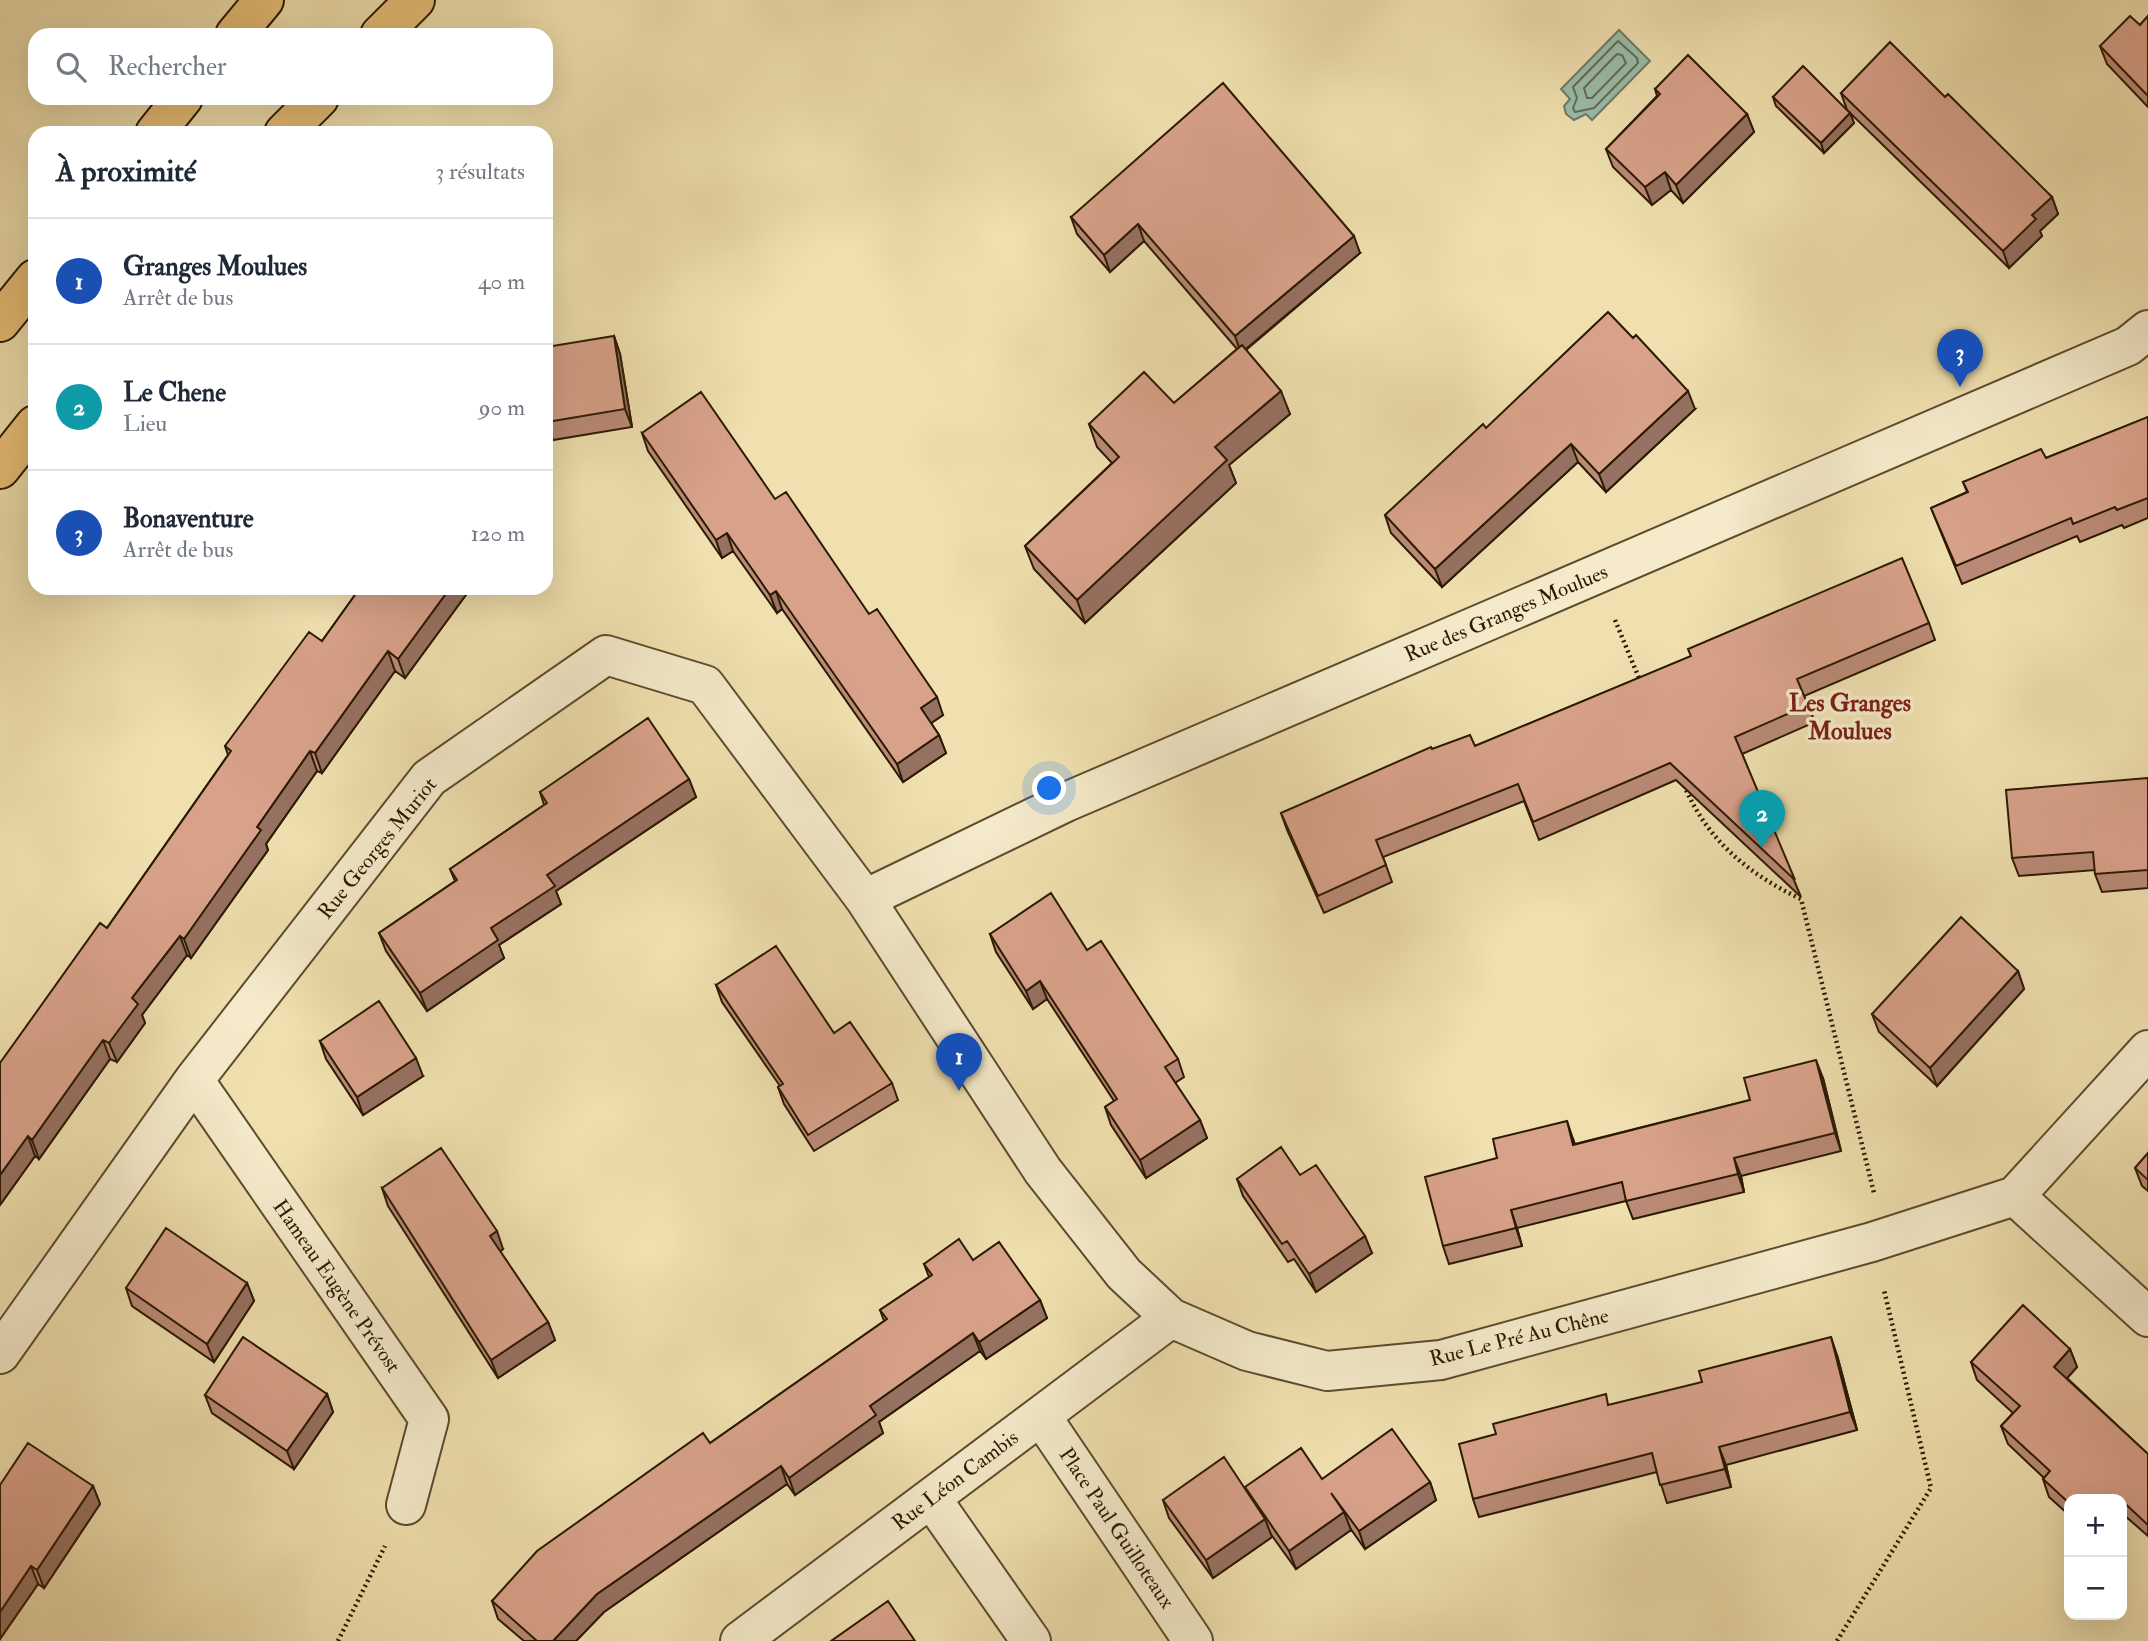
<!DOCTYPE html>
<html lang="fr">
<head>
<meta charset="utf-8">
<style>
  :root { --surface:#fff; --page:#f6f6f7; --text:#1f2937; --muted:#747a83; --line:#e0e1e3; --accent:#1a73e8 }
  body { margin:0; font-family:"IM FELL Double Pica",serif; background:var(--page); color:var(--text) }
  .controls { position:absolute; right:21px; bottom:21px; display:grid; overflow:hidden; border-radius:14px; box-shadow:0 7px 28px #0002 }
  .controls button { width:63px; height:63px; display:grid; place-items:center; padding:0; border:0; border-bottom:2px solid var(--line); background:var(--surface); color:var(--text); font:35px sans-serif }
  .you { position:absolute; left:1050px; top:789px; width:24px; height:24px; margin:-18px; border:5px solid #fff; border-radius:50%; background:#1a73e8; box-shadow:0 0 0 10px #1a73e833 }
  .badge { display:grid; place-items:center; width:46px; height:46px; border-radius:50%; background:var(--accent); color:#fff; font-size:23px; font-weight:700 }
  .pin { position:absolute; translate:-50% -58px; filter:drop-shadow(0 2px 4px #0008) }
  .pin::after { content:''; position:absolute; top:37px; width:24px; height:21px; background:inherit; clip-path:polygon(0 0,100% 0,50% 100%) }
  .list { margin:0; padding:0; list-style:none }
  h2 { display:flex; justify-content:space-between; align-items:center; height:91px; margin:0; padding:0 28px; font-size:30px }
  h2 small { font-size:23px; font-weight:400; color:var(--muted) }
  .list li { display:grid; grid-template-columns:46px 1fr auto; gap:21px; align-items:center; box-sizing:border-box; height:126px; padding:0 28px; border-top:2px solid var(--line) }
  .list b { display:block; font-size:26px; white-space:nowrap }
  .list p { margin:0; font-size:23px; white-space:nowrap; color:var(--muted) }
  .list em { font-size:23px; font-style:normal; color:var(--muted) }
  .icon { flex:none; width:38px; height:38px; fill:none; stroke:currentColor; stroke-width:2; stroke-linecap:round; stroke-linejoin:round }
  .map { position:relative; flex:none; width:2148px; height:1641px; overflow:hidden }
  .search { position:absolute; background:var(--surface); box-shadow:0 7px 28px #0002; left:28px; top:28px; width:525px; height:77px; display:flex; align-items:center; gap:18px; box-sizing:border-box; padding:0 24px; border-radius:21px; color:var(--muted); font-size:26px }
  .panel { position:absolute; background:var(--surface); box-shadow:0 7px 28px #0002; left:28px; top:126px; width:525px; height:469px; border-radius:21px }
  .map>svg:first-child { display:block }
  .water { fill:#9abdaa; stroke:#6e7b67; stroke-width:2 }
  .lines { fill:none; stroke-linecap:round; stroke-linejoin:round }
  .shore { stroke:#626b56; stroke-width:2 }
  .minor-casing { stroke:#5c4b2e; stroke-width:42 }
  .trunk-casing { stroke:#2b1903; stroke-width:42 }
  .path { stroke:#2b1903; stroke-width:4.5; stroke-dasharray:2 3.5; stroke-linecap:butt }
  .minor { stroke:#f5ebcb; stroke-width:38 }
  .trunk { stroke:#e8c078; stroke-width:38 }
  .wall { fill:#ba8b77; stroke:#2b1903; stroke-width:2 }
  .shaded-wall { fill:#977161; stroke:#2b1903; stroke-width:2 }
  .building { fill:#d8a28a; stroke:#2b1903; stroke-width:2 }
  .labels { text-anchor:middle; stroke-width:7; stroke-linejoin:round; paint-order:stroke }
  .street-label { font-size:21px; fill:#2b1903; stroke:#f5ebcb }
  .quarter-label { font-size:24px; font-weight:bold; fill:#7a1f14; stroke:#f5ebcb }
</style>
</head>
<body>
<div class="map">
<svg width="2148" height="1641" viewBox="0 0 2148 1641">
  <rect width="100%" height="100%" fill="#f0e0af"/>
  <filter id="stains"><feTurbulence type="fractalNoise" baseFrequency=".00286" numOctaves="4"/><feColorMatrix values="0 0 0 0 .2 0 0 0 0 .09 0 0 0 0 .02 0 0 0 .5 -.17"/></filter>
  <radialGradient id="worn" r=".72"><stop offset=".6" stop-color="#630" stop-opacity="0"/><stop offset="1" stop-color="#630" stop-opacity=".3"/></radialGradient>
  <path class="water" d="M 1619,30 L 1650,61 L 1592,120 L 1586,114 L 1574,120 L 1566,114 L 1564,106 L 1570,99 L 1561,89 Z"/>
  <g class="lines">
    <path class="shore" d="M 1618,41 L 1637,58 L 1638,63 L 1594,108 L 1575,112 L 1573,108 L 1577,98 L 1573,87 Z
      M 1617,54 L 1622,55 L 1626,63 L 1592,98 L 1587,98 L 1584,88 Z"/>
    <g class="minor-casing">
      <path id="minor" d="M 865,899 L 1066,802 L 2128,346 L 2148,330
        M 194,1080 L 429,1419 L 406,1505
        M 2015,1196 L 2148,1317
        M 0,1354 L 194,1080 L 429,778 L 606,655 L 705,685 L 865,899 L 1043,1171 L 1124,1274 L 1171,1318 L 1247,1351 L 1327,1371 L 1441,1360 L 1872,1242 L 2015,1196 L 2148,1050
        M 1041,1416 L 1193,1641
        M 931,1498 L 1031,1641
        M 740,1641 L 1171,1318"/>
    </g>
    <g class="trunk-casing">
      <path id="trunk" d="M 235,35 L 264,0
        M 380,35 L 415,0
        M 155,133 L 183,98
        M 284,133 L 319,98
        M 0,322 L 35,279
        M 0,469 L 35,425"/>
    </g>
    <path class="path" d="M 1615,620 L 1641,683
      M 1684,785 C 1707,840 1748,874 1801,899 L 1874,1193
      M 338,1641 L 385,1546
      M 1837,1641 L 1931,1488 L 1884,1290"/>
    <use href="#minor" class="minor"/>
    <use href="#trunk" class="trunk"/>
  </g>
  <path class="wall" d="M 2148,16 L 2148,107 L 2107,64 L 2100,46 L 2140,25 Z
    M 1655,89 L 1747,114 L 1754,132 L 1683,203 L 1671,190 L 1652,205 L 1613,167 L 1606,149 L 1657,96 Z
    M 1841,93 L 1945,97 L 2052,197 L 2058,214 L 2040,231 L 2042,236 L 2009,268 L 1847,110 Z
    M 1773,97 L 1850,113 L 1854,123 L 1824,153 L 1776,106 Z
    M 1071,217 L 1360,253 L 1246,350 L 1290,414 L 1229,465 L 1236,483 L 1085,623 L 1034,569 L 1025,546 L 1112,463 L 1097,447 L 1089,424 L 1174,403 L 1237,349 L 1144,241 L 1110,272 L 1077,234 Z
    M 614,336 L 620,354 L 632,427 L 553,440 L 547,422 Z
    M 1695,409 L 1606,492 L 1578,462 L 1442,587 L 1391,533 L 1385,515 L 1486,428 Z
    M 2148,417 L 2148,518 L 2124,528 L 2122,525 L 2080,542 L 2077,536 L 1962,584 L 1931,508 L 1967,492 L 1963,482 L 2046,458 Z
    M 642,433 L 775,499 L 869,614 L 943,715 L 931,723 L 939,735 L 946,753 L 903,782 L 782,609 L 777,613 L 733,551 L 722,558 L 648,451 Z
    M 360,588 L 467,588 L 468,592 L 405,678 L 395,671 L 322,773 L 317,771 L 266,844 L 268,850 L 191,958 L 187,955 L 142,1015 L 145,1023 L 117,1062 L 110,1059 L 39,1159 L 35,1156 L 0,1205 L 107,928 L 228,755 L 225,746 L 322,641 Z
    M 1929,623 L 1935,640 L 1804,696 L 1815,722 L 1742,754 L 1801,897 L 1676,780 L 1539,840 L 1524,801 L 1383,857 L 1392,882 L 1324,913 L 1287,830 L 1281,813 L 1432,749 L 1475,746 L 1690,657 Z
    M 2148,778 L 2148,888 L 2102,892 L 2095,874 L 2095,870 L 2019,876 L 2012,858 Z
    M 689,779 L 696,797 L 556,891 L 561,904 L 499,945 L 504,958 L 427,1011 L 386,951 L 379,933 L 455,881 L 450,869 L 544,805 L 540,792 Z
    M 990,934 L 1087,950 L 1178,1059 L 1184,1077 L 1175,1083 L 1200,1120 L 1207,1138 L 1146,1178 L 1111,1125 L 1105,1107 L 1114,1101 L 1047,999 L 1033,1009 L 996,952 Z
    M 2018,971 L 2024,989 L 1937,1086 L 1879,1032 L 1872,1014 Z
    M 716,985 L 834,1033 L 892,1083 L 898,1100 L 814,1151 L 784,1104 L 778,1087 L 780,1086 L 722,1002 Z
    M 320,1041 L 423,1076 L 363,1115 L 326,1059 Z
    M 1823,1078 L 1841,1151 L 1741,1176 L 1744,1192 L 1633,1219 L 1626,1201 L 1517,1228 L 1522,1246 L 1449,1264 L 1443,1246 L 1573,1139 L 1575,1144 L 1750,1100 Z
    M 2148,1153 L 2148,1191 L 2142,1186 L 2135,1168 Z
    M 1300,1175 L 1372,1253 L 1316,1292 L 1294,1259 L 1288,1262 L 1243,1196 L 1237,1179 Z
    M 382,1188 L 503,1249 L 500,1252 L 548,1322 L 555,1340 L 498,1378 L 388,1206 Z
    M 973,1260 L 1040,1300 L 1047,1318 L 986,1359 L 980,1351 L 879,1422 L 883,1433 L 795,1495 L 787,1484 L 604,1612 L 576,1641 L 524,1641 L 498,1619 L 492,1601 L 710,1443 L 884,1321 L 880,1310 L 929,1277 L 924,1264 Z
    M 247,1283 L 254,1301 L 214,1362 L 132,1306 L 126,1288 Z
    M 2070,1349 L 2077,1367 L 2067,1378 L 2148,1454 L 2148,1536 L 2124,1515 L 2122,1518 L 2122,1499 L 2069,1499 L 2069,1515 L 2049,1497 L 2043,1479 L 2044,1478 L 2008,1444 L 2001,1426 L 2013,1413 L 1977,1380 L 1971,1362 Z
    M 1837,1355 L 1857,1430 L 1726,1465 L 1731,1487 L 1667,1503 L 1657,1472 L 1479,1517 L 1473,1499 L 1610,1405 Z
    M 327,1394 L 333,1412 L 294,1469 L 212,1413 L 205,1395 Z
    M 1322,1479 L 1430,1482 L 1436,1500 L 1365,1549 L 1350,1528 L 1351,1530 L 1296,1569 L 1270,1533 L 1272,1537 L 1213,1578 L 1169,1518 L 1163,1500 Z
    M 0,1485 L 93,1486 L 100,1504 L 44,1588 L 38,1584 L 0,1639 Z"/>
  <path class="shaded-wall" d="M 1850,113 L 1854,123 L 1824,153 L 1821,143 Z
    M 1747,114 L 1754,132 L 1683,203 L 1676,185 Z
    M 1665,172 L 1671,190 L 1652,205 L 1645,187 Z
    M 2052,197 L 2058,214 L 2040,231 L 2042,236 L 2009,268 L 2003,251 L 2032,215 Z
    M 1138,224 L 1144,241 L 1110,272 L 1104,255 Z
    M 1354,236 L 1360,253 L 1241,353 L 1235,336 Z
    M 614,336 L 620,354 L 632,427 L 625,409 Z
    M 1281,391 L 1290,414 L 1229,465 L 1236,483 L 1085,623 L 1077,600 L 1215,447 Z
    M 1688,391 L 1695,409 L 1606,492 L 1599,474 Z
    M 1571,444 L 1578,462 L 1442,587 L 1435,569 Z
    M 727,533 L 733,551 L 722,558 L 716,540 Z
    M 450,588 L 467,588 L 468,592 L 405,678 L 398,659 Z
    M 776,591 L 782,609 L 777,613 L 770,595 Z
    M 388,651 L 395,671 L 322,773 L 315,753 Z
    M 937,697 L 943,715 L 927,726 L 921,708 Z
    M 939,735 L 946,753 L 903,782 L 897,764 Z
    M 310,751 L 317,771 L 266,844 L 268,850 L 191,958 L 184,939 L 257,827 Z
    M 689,779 L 696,797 L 556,891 L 561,904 L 499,945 L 504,958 L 427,1011 L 420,993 L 491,928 L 547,875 Z
    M 180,936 L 187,955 L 142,1015 L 145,1023 L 117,1062 L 109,1043 L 132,998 Z
    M 2018,971 L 2024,989 L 1937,1086 L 1930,1068 Z
    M 1040,981 L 1047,999 L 1033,1009 L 1026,991 Z
    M 103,1040 L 110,1059 L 39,1159 L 32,1140 Z
    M 416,1058 L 423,1076 L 363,1115 L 357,1097 Z
    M 1816,1060 L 1823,1078 L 1841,1151 L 1835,1133 Z
    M 1200,1120 L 1207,1138 L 1146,1178 L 1140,1160 Z
    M 1567,1121 L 1573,1139 L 1579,1163 L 1573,1145 Z
    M 28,1136 L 35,1156 L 0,1205 L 0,1175 Z
    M 1734,1158 L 1741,1176 L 1744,1192 L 1738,1174 Z
    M 1511,1210 L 1517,1228 L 1522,1246 L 1516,1228 Z
    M 497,1231 L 503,1249 L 497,1254 L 490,1236 Z
    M 1365,1236 L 1372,1253 L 1316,1292 L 1309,1274 Z
    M 247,1283 L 254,1301 L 214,1362 L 207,1344 Z
    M 1040,1300 L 1047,1318 L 986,1359 L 979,1342 Z
    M 548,1322 L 555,1340 L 498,1378 L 491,1360 Z
    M 973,1333 L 980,1351 L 879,1422 L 883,1433 L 795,1495 L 789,1478 L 870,1406 Z
    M 1831,1337 L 1837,1355 L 1857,1430 L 1850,1412 Z
    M 2070,1349 L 2077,1367 L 2061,1385 L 2054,1367 Z
    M 327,1394 L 333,1412 L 294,1469 L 287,1451 Z
    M 1719,1447 L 1726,1465 L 1731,1487 L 1725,1469 Z
    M 781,1466 L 787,1484 L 604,1612 L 576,1641 L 553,1641 L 597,1594 Z
    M 1430,1482 L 1436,1500 L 1365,1549 L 1359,1531 Z
    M 93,1486 L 100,1504 L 44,1588 L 37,1570 Z
    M 1344,1512 L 1351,1530 L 1296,1569 L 1289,1551 Z
    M 1265,1519 L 1272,1537 L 1213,1578 L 1206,1560 Z
    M 31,1566 L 38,1584 L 0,1639 L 0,1612 Z"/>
  <path class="building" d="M 2130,16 L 2140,25 L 2148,16 L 2148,96 L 2100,46 Z
    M 1890,42 L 1945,97 L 1948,94 L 2052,197 L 2032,215 L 2036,219 L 2003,251 L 1841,93 Z
    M 1688,55 L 1747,114 L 1676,185 L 1665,172 L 1645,187 L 1606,149 L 1660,94 L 1655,89 Z
    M 1803,66 L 1850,113 L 1821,143 L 1773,97 Z
    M 1223,83 L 1354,236 L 1235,336 L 1138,224 L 1104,255 L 1071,217 Z
    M 1608,312 L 1633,338 L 1636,335 L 1688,391 L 1599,474 L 1571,444 L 1435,569 L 1385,515 L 1483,424 L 1486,428 Z
    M 614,336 L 625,409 L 547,422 L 546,347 Z
    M 1242,345 L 1281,391 L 1215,447 L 1227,460 L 1077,600 L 1025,546 L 1119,457 L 1089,424 L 1144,372 L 1174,403 Z
    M 701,392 L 775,499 L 786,492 L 869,614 L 877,609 L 937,697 L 921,708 L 939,735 L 897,764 L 776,591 L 770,595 L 727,533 L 716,540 L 642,433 Z
    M 2148,417 L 2148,498 L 2117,510 L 2115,507 L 2073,524 L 2071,518 L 1956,566 L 1931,508 L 1968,492 L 1963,482 L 2041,449 L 2046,458 Z
    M 1902,558 L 1929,623 L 1797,679 L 1808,705 L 1735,737 L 1795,880 L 1670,763 L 1533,822 L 1518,784 L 1376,840 L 1386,865 L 1318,896 L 1281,813 L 1431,747 L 1432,749 L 1470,735 L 1475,746 L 1691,656 L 1688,649 Z
    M 360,588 L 450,588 L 398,659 L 388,651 L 315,753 L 310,751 L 257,827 L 261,830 L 184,939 L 180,936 L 132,998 L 138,1004 L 109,1043 L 103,1040 L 32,1140 L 28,1136 L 0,1175 L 0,1063 L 100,923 L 107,928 L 231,751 L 225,746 L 309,632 L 322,641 Z
    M 648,718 L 689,779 L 547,875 L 555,886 L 491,928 L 498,940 L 420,993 L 379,933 L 457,880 L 450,869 L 547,803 L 540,792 Z
    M 2148,778 L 2148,870 L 2095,874 L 2093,852 L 2012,858 L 2006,790 Z
    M 1051,893 L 1087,950 L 1101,941 L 1178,1059 L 1165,1067 L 1200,1120 L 1140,1160 L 1105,1107 L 1117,1099 L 1040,981 L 1026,991 L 990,934 Z
    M 1961,917 L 2018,971 L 1930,1068 L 1872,1014 Z
    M 776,946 L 834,1033 L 850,1022 L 892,1083 L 808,1135 L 778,1087 L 783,1084 L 716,985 Z
    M 379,1001 L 416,1058 L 357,1097 L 320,1041 Z
    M 1816,1060 L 1835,1133 L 1734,1158 L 1738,1174 L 1626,1201 L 1622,1182 L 1511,1210 L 1516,1228 L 1443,1246 L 1425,1177 L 1497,1158 L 1493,1139 L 1567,1121 L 1573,1145 L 1750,1100 L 1744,1078 Z
    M 1281,1147 L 1300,1175 L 1316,1165 L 1365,1236 L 1309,1274 L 1287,1241 L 1282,1244 L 1237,1179 Z
    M 441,1148 L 497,1231 L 490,1236 L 548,1322 L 491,1360 L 382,1188 Z
    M 2148,1153 L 2148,1180 L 2135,1168 Z
    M 166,1228 L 247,1283 L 207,1344 L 126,1288 Z
    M 959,1239 L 973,1260 L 999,1242 L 1040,1300 L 979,1342 L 973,1333 L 870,1406 L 876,1415 L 789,1478 L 781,1466 L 597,1594 L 553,1641 L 537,1641 L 492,1601 L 537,1551 L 703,1433 L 710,1443 L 887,1319 L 880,1310 L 932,1275 L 924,1264 Z
    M 2023,1305 L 2070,1349 L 2054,1367 L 2148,1454 L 2148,1525 L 2118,1497 L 2116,1499 L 2069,1499 L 2069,1503 L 2043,1479 L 2050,1471 L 2001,1426 L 2020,1406 L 1971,1362 Z
    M 243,1337 L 327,1394 L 287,1451 L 205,1395 Z
    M 1831,1337 L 1850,1412 L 1719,1447 L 1725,1469 L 1660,1485 L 1652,1453 L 1473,1499 L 1459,1444 L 1496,1434 L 1493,1424 L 1606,1394 L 1608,1405 L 1702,1382 L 1699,1371 Z
    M 1392,1429 L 1430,1482 L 1359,1531 L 1331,1493 L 1344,1512 L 1289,1551 L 1245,1487 L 1301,1448 L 1322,1479 Z
    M 28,1443 L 93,1486 L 37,1570 L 31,1566 L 0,1612 L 0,1485 Z
    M 1224,1457 L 1265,1519 L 1206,1560 L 1163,1500 Z
    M 888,1601 L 915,1641 L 831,1641 Z"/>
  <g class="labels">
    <g class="street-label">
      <text transform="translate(1506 613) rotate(-23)" y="7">Rue des Granges Moulues</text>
      <text transform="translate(377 848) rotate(-51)" y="7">Rue Georges Muriot</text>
      <text transform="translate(337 1286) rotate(55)" y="7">Hameau Eugène Prévost</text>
      <text transform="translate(1519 1337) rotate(-14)" y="7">Rue Le Pré Au Chêne</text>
      <text transform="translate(955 1480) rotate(-37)" y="7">Rue Léon Cambis</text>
      <text transform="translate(1117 1528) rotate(56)" y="7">Place Paul Guilloteaux</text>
    </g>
    <g class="quarter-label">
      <text x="1850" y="711">Les Granges<tspan x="1850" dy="28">Moulues</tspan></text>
    </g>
  </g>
  <rect width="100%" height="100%" filter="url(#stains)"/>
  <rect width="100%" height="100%" fill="url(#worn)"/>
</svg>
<div class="controls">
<button>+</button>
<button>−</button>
</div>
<div class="you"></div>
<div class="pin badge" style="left:959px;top:1091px;background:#1a4fb4">1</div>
<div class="pin badge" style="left:1762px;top:848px;background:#0f9aa8">2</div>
<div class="pin badge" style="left:1960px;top:387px;background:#1a4fb4">3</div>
<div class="search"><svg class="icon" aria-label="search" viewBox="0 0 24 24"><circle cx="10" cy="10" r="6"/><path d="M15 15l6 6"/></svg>Rechercher</div>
<section class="panel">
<h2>À proximité<small>3 résultats</small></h2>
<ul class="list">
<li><span class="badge" style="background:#1a4fb4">1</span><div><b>Granges Moulues</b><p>Arrêt de bus</p></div><em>40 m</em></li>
<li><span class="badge" style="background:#0f9aa8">2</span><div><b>Le Chene</b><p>Lieu</p></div><em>90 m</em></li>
<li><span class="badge" style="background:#1a4fb4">3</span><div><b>Bonaventure</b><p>Arrêt de bus</p></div><em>120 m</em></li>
</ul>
</section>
</div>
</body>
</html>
